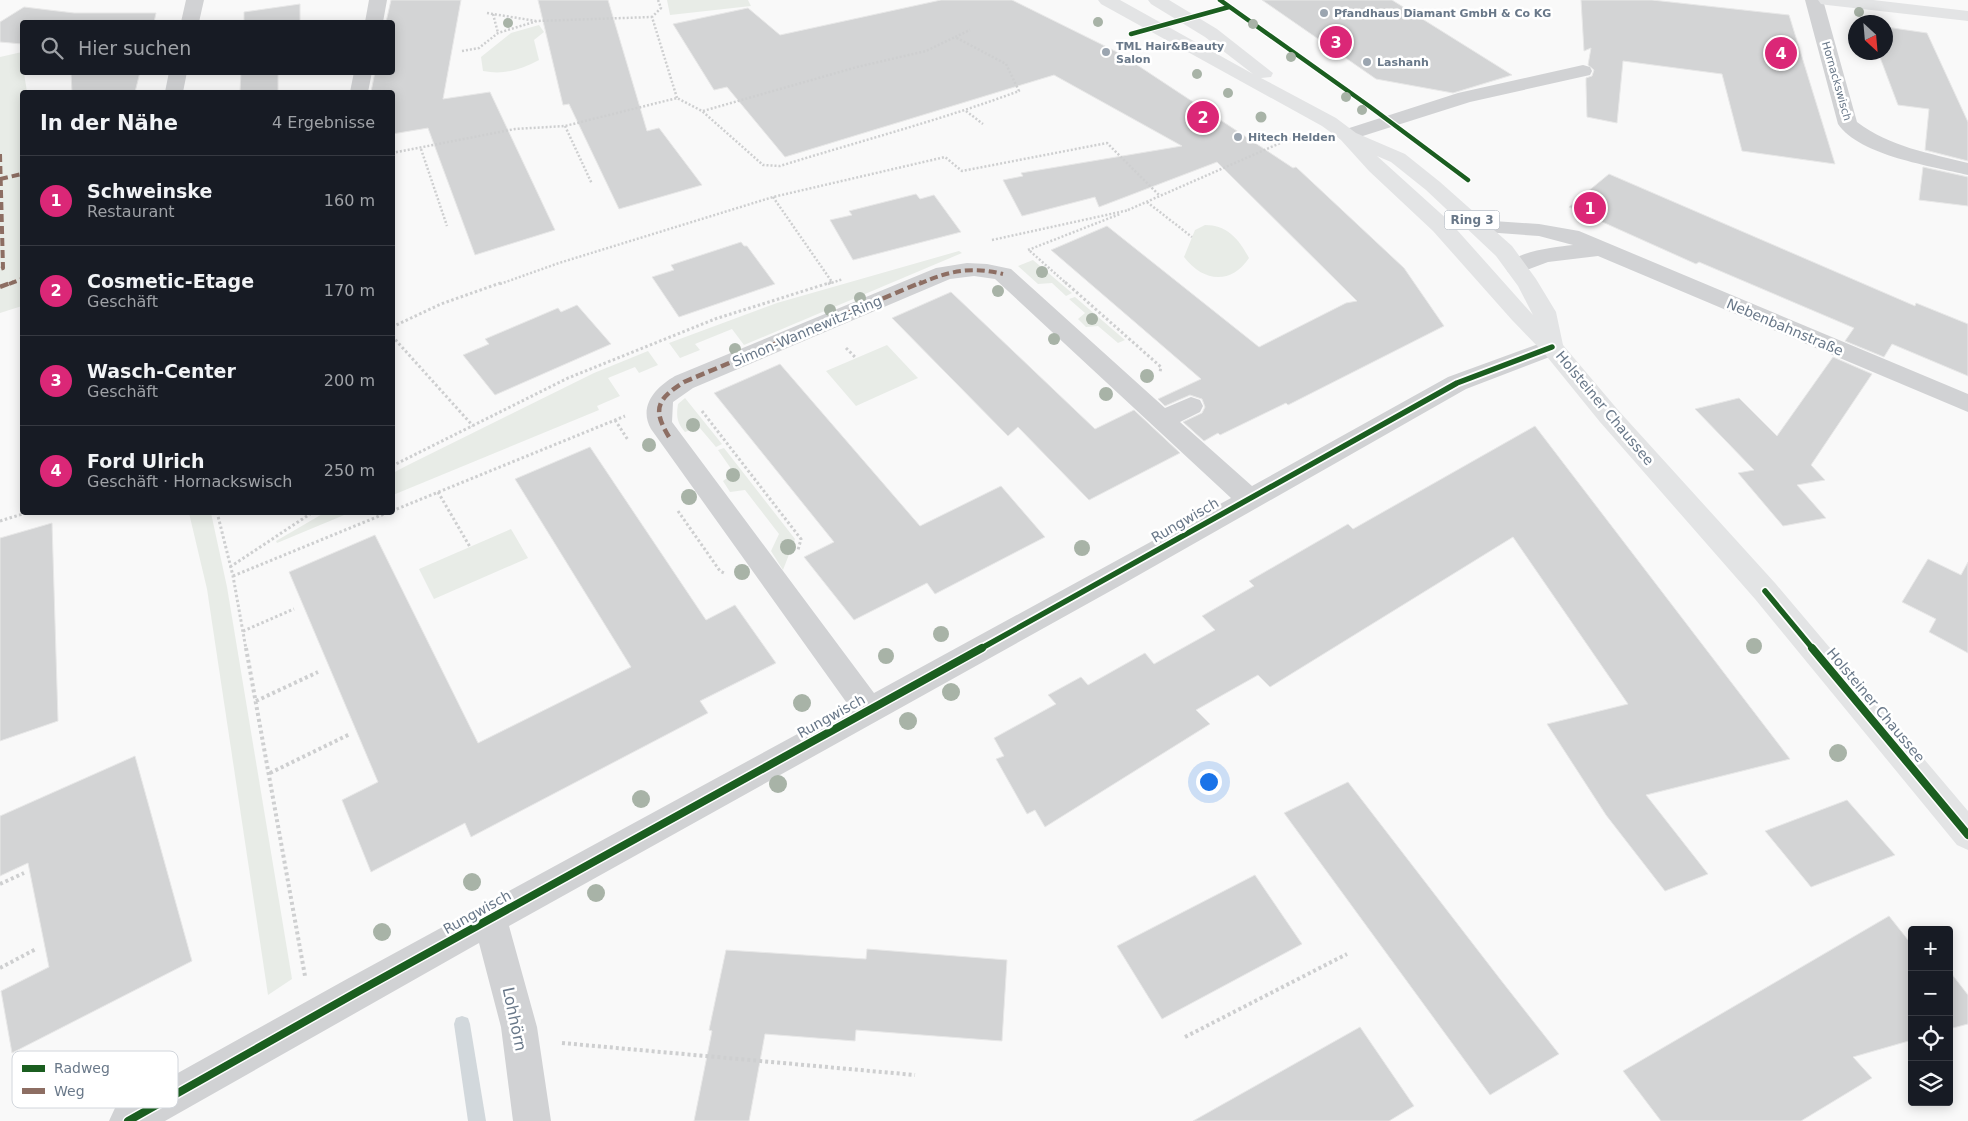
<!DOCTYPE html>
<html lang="de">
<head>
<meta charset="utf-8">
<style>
  :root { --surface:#171b24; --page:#242831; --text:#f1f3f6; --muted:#9ea1a6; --line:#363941; --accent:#db2777 }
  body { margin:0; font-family:"DejaVu Sans",sans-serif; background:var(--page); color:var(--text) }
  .controls { position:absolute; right:15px; bottom:15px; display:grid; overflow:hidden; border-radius:5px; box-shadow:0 2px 12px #0003 }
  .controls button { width:45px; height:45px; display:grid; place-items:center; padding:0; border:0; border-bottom:1px solid var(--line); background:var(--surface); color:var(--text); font:25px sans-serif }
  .compass { position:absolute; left:1848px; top:15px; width:45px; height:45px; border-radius:50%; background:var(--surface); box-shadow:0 2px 12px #0003; rotate:154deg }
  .you { position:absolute; left:1208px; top:781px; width:18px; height:18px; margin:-12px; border:4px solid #fff; border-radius:50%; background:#1a73e8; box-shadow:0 0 0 8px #1a73e833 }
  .badge { display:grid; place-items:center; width:32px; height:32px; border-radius:50%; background:var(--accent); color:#fff; font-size:16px; font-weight:700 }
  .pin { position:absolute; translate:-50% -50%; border:2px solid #fff; box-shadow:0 1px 5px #0006 }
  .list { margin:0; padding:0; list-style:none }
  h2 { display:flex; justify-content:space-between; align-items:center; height:65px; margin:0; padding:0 20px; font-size:21px }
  h2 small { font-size:16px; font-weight:400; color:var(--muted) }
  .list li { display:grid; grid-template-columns:32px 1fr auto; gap:15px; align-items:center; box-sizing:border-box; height:90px; padding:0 20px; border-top:1px solid var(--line) }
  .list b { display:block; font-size:19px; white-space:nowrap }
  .list p { margin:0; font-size:16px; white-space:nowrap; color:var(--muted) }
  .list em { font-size:16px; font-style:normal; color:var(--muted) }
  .icon { flex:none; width:28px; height:28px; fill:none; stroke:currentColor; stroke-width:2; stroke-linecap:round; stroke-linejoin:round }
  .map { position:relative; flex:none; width:1968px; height:1121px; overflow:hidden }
  .search { position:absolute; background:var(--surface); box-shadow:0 2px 12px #0003; left:20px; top:20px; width:375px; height:55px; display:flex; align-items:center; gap:12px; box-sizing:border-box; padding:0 18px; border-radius:5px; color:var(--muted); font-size:19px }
  .panel { position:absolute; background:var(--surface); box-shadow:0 2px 12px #0003; left:20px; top:90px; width:375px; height:425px; border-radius:5px }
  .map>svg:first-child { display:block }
  .green { fill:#e8ece7 }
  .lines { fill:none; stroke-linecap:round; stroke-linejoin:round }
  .stream { fill:#d2d8dc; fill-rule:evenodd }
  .building { fill:#d3d4d5; stroke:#e8e8e8 }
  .path-far2 { stroke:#cecfd0; stroke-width:2.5; stroke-dasharray:2 2; stroke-linecap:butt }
  .path-far1 { stroke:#cecfd0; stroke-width:3; stroke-dasharray:2.5 2.5; stroke-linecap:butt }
  .path { stroke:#cecfd0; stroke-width:4; stroke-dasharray:3 3; stroke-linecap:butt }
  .minor { fill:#d1d2d4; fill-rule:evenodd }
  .major { fill:#e3e4e5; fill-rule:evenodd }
  .quiet-far1 { stroke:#8d6e63; stroke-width:4; stroke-dasharray:8 4; stroke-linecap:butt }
  .quiet { stroke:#8d6e63; stroke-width:4.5; stroke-dasharray:9 4.5; stroke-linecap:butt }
  .cycleway-far2-casing { stroke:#fff; stroke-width:7 }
  .cycleway-far1-casing { stroke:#fff; stroke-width:9 }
  .cycleway-casing { stroke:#fff; stroke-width:11 }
  .cycleway-far2 { stroke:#1b5e20; stroke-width:4.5 }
  .cycleway-far1 { stroke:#1b5e20; stroke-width:5.5 }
  .cycleway { stroke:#1b5e20; stroke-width:8 }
  .tree { fill:#a8b3a7 }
  .poi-dot { fill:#9ba5b0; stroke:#fff; stroke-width:2 }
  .labels { text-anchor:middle; stroke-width:5; stroke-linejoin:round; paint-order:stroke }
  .far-poi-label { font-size:11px; font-weight:bold; fill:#697889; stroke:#fff; text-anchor:start }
  .far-street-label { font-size:11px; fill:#697889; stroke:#fff }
  .shield { fill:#fff; stroke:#96a0ac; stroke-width:1 }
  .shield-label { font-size:12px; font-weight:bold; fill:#697889 }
  .street-label { font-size:14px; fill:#697889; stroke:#fff }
  .near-street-label { font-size:16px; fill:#697889; stroke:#fff }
  .key { fill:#fff; stroke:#d2d6dc; stroke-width:1 }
  .key-label { font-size:14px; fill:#697889 }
</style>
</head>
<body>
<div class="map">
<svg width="1968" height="1121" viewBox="0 0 1968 1121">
  <rect width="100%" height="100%" fill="#f9f9f9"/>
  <path class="green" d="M 667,0 L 748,0 L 751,6 L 670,15 Z
    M 539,25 L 544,32 L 534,40 L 539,60 C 520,70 504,75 483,71 L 481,57 L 511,33 Z
    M 22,52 L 22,72 L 24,73 L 27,92 L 22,92 L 22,306 L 0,313 L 0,57 Z
    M 1205,225 C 1227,225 1239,239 1249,258 C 1231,285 1203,282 1184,257 L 1195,230 Z
    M 959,251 L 962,253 L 744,345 L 732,329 L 695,344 L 700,350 L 680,358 L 669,343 L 777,303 Z
    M 1033,260 L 1072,293 L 1066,296 L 1052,283 L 1038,284 L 1018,266 Z
    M 1075,297 L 1125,340 L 1118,343 L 1098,326 L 1086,327 L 1078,319 L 1085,313 L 1069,299 Z
    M 887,345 L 918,378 L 856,406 L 826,371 Z
    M 648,351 L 658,365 L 639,373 L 635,367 L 608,378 L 620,396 L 597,406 L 599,410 L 393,495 L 393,473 L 406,466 L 594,373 Z
    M 685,398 L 722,444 L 716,447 L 699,427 L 685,432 C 677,423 676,416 678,404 Z
    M 724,448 L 795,539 L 783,570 L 771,551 L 779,534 L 745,490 L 730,492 L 723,481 L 734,473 L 718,450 Z
    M 189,513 L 211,513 L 227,587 L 292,979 L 268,995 L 207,589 Z
    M 324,513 L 349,513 L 277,543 L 276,541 Z
    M 511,529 L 528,558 L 434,599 L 419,569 Z"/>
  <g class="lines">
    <path class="stream" d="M 462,1016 L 468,1018 L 470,1024 L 486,1121 L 468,1121 L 454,1024 L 456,1018 Z"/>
  </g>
  <path class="building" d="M 391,0 L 461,0 L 443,99 L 490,92 L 555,230 L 475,255 L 428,128 L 392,134 L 392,92 L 371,92 L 375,72 L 392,72 L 392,22 L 386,22 Z
    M 538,0 L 608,0 L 647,131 L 659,128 L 702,185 L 619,209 L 569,104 L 563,105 Z
    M 941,0 L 1012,0 L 1119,53 L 1293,168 L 1296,167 L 1404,268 L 1444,326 L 1288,405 L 1286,403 L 1220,435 L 1218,433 L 1204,441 L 1183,422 L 1202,413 L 1205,407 L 1202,399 L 1190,395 L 1165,406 L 1158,399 L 1201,379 L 1051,250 L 1107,226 L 1259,347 L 1346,303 L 1357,301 L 1217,162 L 1099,207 L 1095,197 L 1022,216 L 1003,180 L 1023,176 L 1021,173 L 1182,146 L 1054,75 L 785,157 L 727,87 L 714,90 L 673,24 L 748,8 L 780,35 Z
    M 1262,0 L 1392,0 L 1512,75 L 1453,93 L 1376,79 Z
    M 1581,0 L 1652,0 L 1789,15 L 1835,164 L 1742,151 L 1722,74 L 1623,61 L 1617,123 L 1587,117 L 1586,84 L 1586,78 L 1592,76 L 1594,70 L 1588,65 L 1591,48 L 1584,51 Z
    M 300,4 L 300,22 L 244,22 L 244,12 Z
    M 24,7 L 74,13 L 156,13 L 154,22 L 22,22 L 22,44 L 0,42 L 0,22 Z
    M 1886,27 L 1927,33 L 1968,122 L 1968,161 L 1925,150 L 1929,109 L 1898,105 L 1878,52 L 1886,52 Z
    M 71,72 L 140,72 L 135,92 L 72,92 Z
    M 241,72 L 278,72 L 278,92 L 240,92 Z
    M 1923,167 L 1968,177 L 1968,206 L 1919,200 Z
    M 1609,174 L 1915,306 L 1916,303 L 1968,324 L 1968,376 L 1892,344 L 1884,357 L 1845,341 L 1854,328 L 1699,262 L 1696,264 L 1569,207 Z
    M 916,194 L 920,199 L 934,195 L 961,232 L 853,260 L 830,220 L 852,215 L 849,211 Z
    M 741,242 L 744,246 L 747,246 L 775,284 L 679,317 L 652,277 L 674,270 L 671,265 Z
    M 951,292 L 1095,429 L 1134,410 L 1180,453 L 1089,500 L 1018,427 L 1008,436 L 892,318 Z
    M 577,305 L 611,344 L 495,395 L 463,355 L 489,344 L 485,339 L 558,308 L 561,312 Z
    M 1833,357 L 1872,374 L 1811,465 L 1825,480 L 1797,485 L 1826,518 L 1783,526 L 1738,473 L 1754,470 L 1695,409 L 1739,398 L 1777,436 Z
    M 780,364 L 920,526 L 1001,486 L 1045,537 L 935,594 L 927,583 L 854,620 L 804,557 L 834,542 L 714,393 Z
    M 1535,426 L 1790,759 L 1646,795 L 1708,874 L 1665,891 L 1606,815 L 1547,724 L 1628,704 L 1513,537 L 1270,687 L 1258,675 L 1196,710 L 1210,724 L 1045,827 L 1035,810 L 1027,814 L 996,759 L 1004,756 L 994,738 L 1056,704 L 1048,695 L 1081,677 L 1088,685 L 1145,653 L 1154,664 L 1215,630 L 1202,616 L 1254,586 L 1249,581 L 1348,524 L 1353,529 Z
    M 590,447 L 706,620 L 735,605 L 776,663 L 700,701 L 708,713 L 513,815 L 471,837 L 465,823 L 371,872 L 342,800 L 378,782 L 289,572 L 375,535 L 478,743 L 631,667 L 515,479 Z
    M 52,523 L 58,721 L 0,741 L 0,538 Z
    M 1928,559 L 1961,575 L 1968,562 L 1968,653 L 1929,632 L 1936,619 L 1902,602 Z
    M 135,756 L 192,961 L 12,1053 L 1,991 L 49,967 L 28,863 L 0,876 L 0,816 Z
    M 1348,782 L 1500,979 L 1559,1054 L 1490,1095 L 1284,813 Z
    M 1847,800 L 1895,855 L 1811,887 L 1765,831 Z
    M 1255,875 L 1302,944 L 1162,1019 L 1117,946 Z
    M 1889,916 L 1912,945 L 1912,1040 L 1853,1057 L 1872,1078 L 1801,1121 L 1661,1121 L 1623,1071 Z
    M 867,949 L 1007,960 L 1002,1041 L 856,1030 L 855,1041 L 765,1034 L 749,1121 L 694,1121 L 712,1031 L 709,1030 L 726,950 L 866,959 Z
    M 1949,973 L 1951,973 L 1968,995 L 1968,1024 L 1949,1029 Z
    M 1360,1027 L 1414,1106 L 1389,1121 L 1193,1121 Z"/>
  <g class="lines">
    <path class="path-far2" d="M 658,0 L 661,8 L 652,17 L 677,98
      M 487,13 L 536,21
      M 493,14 L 498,33
      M 462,51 L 479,48 L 498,33 L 537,21 L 652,17
      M 703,111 L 857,67 L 926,51 L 955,37
      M 966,111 L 983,124
      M 565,126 L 592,184
      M 421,149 L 447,226
      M 392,153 L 515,129 L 565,126 L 677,98 L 702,111 L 763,165 L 780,166 C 860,141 941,120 1019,91 L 1006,64 L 955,37 L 970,30
      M 773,197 L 832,282
      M 1147,202 L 1192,237
      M 1128,210 L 1294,137
      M 992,240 L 1129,210
      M 1028,250 L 1120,214
      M 1030,251 L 1067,284
      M 500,284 L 559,263 L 773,197 L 945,157 L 962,171 L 1107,143 L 1160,196
      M 828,284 L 843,279"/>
    <path class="path-far1" d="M 1065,282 L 1161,367 L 1160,372
      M 392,327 L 441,304 L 503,282
      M 392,336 L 473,426
      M 846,348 L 856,358
      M 702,411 L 801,539 L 798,550
      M 615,420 L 628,440
      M 392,466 L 568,378 L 715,319 L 832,282
      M 438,492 L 470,547
      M 392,511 L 625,416
      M 678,511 L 720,571 L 724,573
      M 217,512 L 233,576 L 246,649
      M 0,521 L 29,512
      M 230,567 L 313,512
      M 233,576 L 389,512
      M 243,631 L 294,609"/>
    <path class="path" d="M 246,648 L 305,976
      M 256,701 L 318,672
      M 270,773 L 350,734
      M 0,884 L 24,873
      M 0,968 L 36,949
      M 1185,1037 L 1347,954
      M 562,1043 L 915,1075"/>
    <path class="minor" d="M 186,0 L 204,0 L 199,22 L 181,22 Z
      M 369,0 L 387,0 L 383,22 L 365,22 Z
      M 1805,0 L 1823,0 L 1857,122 C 1890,147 1929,153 1968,163 L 1968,175 C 1932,166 1860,156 1838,124 Z
      M 1583,65 L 1590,67 L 1592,71 L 1590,75 L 1470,102 L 1347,141 L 1340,139 L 1337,135 L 1340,131 L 1458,93 Z
      M 169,72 L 187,72 L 183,92 L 165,92 Z
      M 354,72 L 372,72 L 368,92 L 350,92 Z
      M 1479,220 L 1539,224 L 1579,231 L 1968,394 L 1968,412 L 1598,256 L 1548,262 L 1516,274 L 1508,272 L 1505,267 C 1515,251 1555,247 1573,245 L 1539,236 L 1471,231 L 1468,226 L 1471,221 Z
      M 967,263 L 987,264 L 1011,269 L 1165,408 L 1191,397 L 1200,400 L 1203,406 L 1200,412 L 1180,422 L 1252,486 L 1448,377 L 1552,339 L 1560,341 L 1564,347 L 1560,353 L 1466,389 L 1123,584 L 509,926 L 537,1027 L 551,1121 L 513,1121 L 501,1027 L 479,943 L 165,1121 L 109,1121 L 115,1108 L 347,979 L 849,706 L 651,429 C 638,406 656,387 675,376 L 936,268 ZM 974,276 L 995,279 L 1231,498 L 874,693 L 672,422 L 673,402 L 693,388 L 950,279 Z"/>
    <path class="major" d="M 1098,0 L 1120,0 L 1253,74 L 1205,37 L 1151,4 L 1148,0 L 1169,0 L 1217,29 L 1273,73 L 1271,77 L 1261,78 L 1336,118 L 1356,133 L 1405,154 L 1440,182 L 1512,246 L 1536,279 L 1556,312 L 1563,345 L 1618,410 L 1775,583 L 1968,811 L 1968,850 L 1957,845 L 1755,599 L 1600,422 L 1544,353 L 1512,320 L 1433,231 L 1369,171 L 1340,139 L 1322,126 L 1101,4 ZM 1377,156 L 1391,162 L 1426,190 L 1496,256 L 1518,286 L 1533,315 L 1449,221 Z
      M 1818,0 L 1873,0 L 1968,11 L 1968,21 L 1827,5 L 1821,4 Z"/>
    <path class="quiet-far1" d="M 0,154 L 3,268 L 0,269
      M 0,179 L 22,174
      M 9,284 L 22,279
      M 919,284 C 949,271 970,266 1003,274"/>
    <path class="quiet" d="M 0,287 L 13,282
      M 669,437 C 652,409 657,399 684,382 L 922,282"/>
    <g class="cycleway-far2-casing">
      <path id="cycleway-far2" d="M 1220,0 L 1369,106 L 1468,180
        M 1131,34 L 1229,7"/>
    </g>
    <g class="cycleway-far1-casing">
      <path id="cycleway-far1" d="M 1765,591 L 1813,649
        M 980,649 L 1457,383 L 1552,347"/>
    </g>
    <g class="cycleway-casing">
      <path id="cycleway" d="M 1812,648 L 1968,835
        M 128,1121 L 359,991 L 982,648"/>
    </g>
    <use href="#cycleway-far2" class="cycleway-far2"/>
    <use href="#cycleway-far1" class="cycleway-far1"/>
    <use href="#cycleway" class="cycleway"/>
  </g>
  <g class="tree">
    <circle cx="1859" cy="12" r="5"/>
    <circle cx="1098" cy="22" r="5"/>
    <circle cx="508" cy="23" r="5"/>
    <circle cx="1253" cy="24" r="5"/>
    <circle cx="1291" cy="57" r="5"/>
    <circle cx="1197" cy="74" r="5"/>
    <circle cx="1228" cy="93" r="5"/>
    <circle cx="1346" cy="97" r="5"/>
    <circle cx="1362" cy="110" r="5"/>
    <circle cx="1261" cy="117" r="5.5"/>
    <circle cx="1042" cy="272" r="6"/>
    <circle cx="998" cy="291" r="6"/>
    <circle cx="860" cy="298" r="6"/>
    <circle cx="830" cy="310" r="6"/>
    <circle cx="1092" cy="319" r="6"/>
    <circle cx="1054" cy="339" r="6"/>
    <circle cx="735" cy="349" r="6"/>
    <circle cx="1147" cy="376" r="7"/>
    <circle cx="1106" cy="394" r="7"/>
    <circle cx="693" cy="425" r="7"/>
    <circle cx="649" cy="445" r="7"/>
    <circle cx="733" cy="475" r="7"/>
    <circle cx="689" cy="497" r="8"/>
    <circle cx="788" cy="547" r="8"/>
    <circle cx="1082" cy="548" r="8"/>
    <circle cx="742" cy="572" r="8"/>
    <circle cx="941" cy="634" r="8"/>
    <circle cx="1754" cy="646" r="8"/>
    <circle cx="886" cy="656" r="8"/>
    <circle cx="951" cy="692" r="9"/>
    <circle cx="802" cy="703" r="9"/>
    <circle cx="908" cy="721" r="9"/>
    <circle cx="1838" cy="753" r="9"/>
    <circle cx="778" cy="784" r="9"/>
    <circle cx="641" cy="799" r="9"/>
    <circle cx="472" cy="882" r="9"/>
    <circle cx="596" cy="893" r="9"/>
    <circle cx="382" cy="932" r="9"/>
  </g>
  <g class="poi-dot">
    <circle cx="1324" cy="13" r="5"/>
    <circle cx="1106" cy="52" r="5"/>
    <circle cx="1367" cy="62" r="5"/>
    <circle cx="1238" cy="137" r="5"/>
  </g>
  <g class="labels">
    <g class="far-poi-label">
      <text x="1334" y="17">Pfandhaus Diamant GmbH &amp; Co KG</text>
      <text x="1116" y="50">TML Hair&amp;Beauty<tspan x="1116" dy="13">Salon</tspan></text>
      <text x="1377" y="66">Lashanh</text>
      <text x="1248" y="141">Hitech Helden</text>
    </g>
    <g class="far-street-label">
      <text transform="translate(1837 81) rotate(74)" y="4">Hornackswisch</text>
    </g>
    <rect class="shield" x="1444.5" y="210.5" width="55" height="19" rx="4"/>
    <g class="shield-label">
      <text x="1472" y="224">Ring 3</text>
    </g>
    <g class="street-label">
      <text transform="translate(1785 327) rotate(23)" y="5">Nebenbahnstraße</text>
      <text transform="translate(807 331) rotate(-23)" y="5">Simon-Wannewitz-Ring</text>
      <text transform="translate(1605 408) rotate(50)" y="5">Holsteiner Chaussee</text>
      <text transform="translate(1185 520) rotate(-30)" y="5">Rungwisch</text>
      <text transform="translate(1876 705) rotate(50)" y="5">Holsteiner Chaussee</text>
      <text transform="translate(831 716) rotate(-29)" y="5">Rungwisch</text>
      <text transform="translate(477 912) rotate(-29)" y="5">Rungwisch</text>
    </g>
    <g class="near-street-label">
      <text transform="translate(515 1019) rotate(78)" y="6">Lohhörn</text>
    </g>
  </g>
  <rect x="12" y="1051" width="166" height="57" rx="8" class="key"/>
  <rect x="22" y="1065" width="23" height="7" fill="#1b5e20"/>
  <rect x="22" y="1088" width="23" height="6" fill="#8d6e63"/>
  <g class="key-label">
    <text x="54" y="1073">Radweg</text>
    <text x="54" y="1096">Weg</text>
  </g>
</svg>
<div class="controls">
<button>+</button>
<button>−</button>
<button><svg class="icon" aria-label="locate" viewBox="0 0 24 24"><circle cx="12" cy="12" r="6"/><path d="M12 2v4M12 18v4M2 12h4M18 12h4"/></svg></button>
<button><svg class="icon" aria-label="layers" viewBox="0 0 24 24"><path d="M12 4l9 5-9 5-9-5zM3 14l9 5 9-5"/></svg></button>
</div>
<svg class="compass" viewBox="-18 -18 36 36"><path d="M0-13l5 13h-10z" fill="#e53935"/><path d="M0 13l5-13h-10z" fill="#9ea1a6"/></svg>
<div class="you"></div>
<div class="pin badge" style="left:1590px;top:208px">1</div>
<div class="pin badge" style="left:1203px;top:117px">2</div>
<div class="pin badge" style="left:1336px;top:42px">3</div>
<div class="pin badge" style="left:1781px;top:53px">4</div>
<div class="search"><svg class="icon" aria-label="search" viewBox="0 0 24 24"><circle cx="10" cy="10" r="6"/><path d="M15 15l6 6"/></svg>Hier suchen</div>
<section class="panel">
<h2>In der Nähe<small>4 Ergebnisse</small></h2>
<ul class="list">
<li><span class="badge">1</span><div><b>Schweinske</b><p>Restaurant</p></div><em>160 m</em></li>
<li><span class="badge">2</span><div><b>Cosmetic-Etage</b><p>Geschäft</p></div><em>170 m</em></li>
<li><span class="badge">3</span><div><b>Wasch-Center</b><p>Geschäft</p></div><em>200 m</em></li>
<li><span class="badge">4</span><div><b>Ford Ulrich</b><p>Geschäft · Hornackswisch</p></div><em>250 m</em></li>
</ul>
</section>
</div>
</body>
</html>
